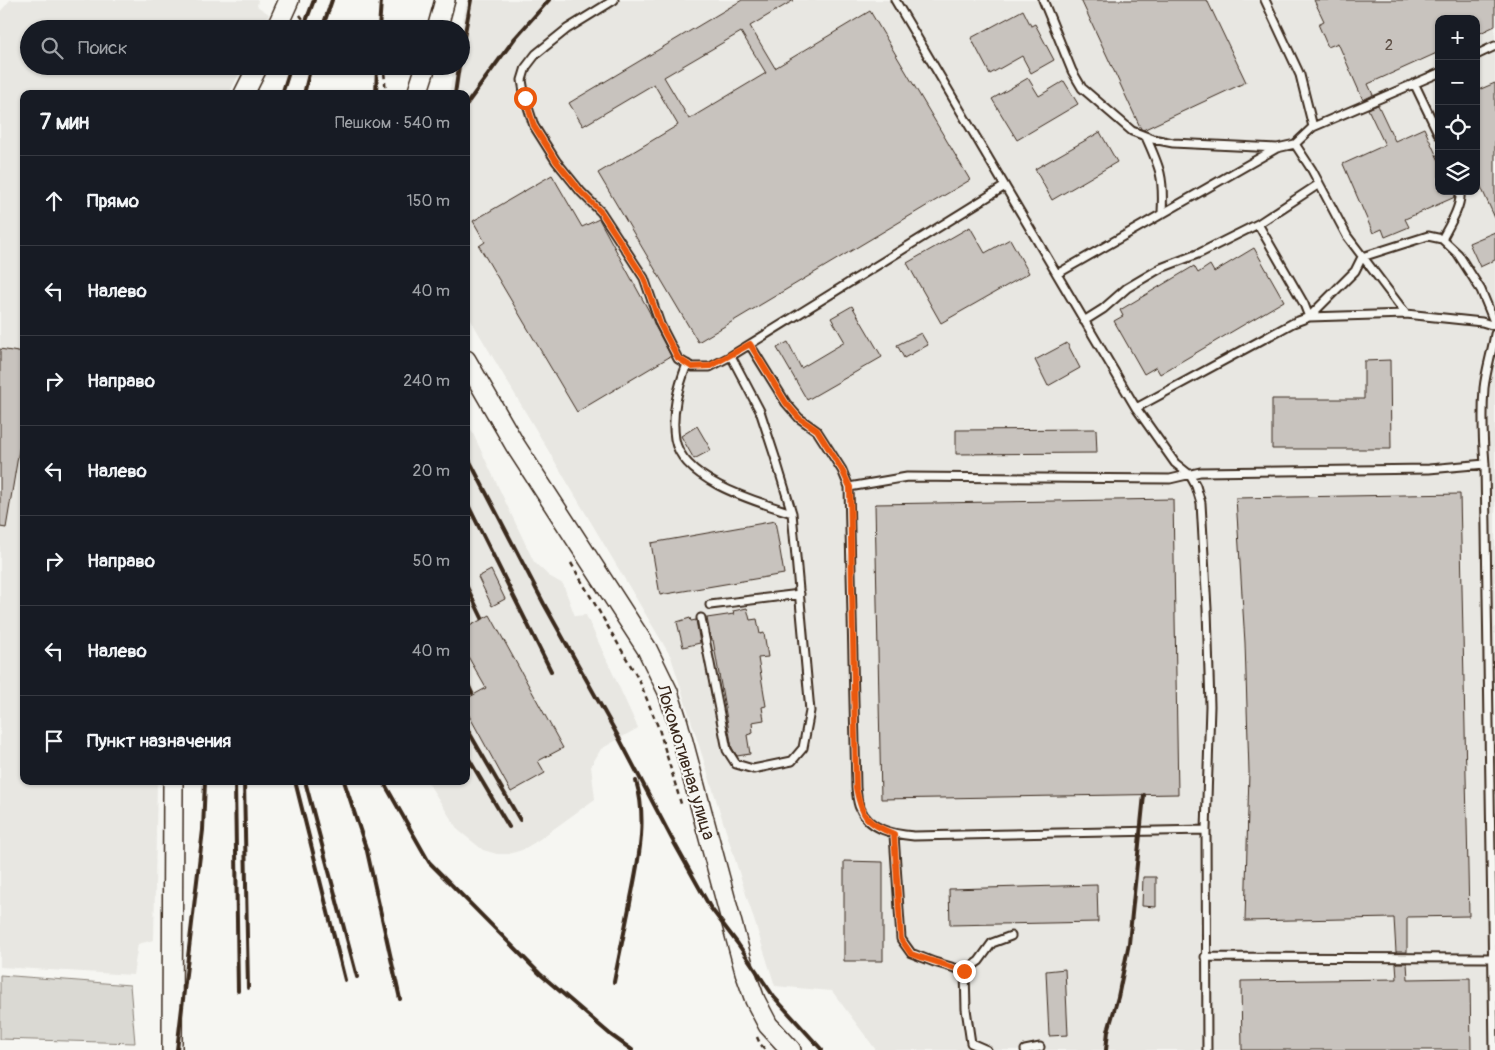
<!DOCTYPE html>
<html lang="ru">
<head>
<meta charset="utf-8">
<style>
  :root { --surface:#171b24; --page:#242831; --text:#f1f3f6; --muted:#9ea1a6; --line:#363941 }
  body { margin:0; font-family:Pangolin,sans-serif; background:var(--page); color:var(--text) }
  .controls { position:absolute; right:15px; top:15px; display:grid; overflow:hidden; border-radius:10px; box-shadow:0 1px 4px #0004 }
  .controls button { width:45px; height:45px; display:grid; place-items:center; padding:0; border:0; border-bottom:1px solid var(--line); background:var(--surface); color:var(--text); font:25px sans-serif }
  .stop { position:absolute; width:15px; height:15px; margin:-11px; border:4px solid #ea580c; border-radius:50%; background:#fff }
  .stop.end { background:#ea580c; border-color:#fff; box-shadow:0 1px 5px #0008 }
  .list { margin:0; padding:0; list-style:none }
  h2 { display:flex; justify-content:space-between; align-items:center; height:65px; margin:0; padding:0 20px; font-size:21px }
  h2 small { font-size:16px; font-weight:400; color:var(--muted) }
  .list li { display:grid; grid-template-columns:32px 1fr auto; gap:15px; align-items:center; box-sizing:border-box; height:90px; padding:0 20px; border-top:1px solid var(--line) }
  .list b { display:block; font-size:19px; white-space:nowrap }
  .list em { font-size:16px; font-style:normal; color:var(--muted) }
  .icon { flex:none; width:28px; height:28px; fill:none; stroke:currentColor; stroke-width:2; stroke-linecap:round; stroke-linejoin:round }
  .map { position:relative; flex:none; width:1495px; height:1050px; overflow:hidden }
  .search { position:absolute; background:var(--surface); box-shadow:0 1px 4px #0004; left:20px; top:20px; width:450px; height:55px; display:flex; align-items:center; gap:12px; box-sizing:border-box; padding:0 18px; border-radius:28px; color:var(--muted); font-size:19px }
  .panel { position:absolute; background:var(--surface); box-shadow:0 1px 4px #0004; left:20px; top:90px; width:450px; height:695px; border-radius:10px }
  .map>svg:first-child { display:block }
  .built { fill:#e8e7e2; fill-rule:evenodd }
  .green { fill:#dad9d3; stroke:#8a8278 }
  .building { fill:#c8c3be; stroke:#3b2a1e; fill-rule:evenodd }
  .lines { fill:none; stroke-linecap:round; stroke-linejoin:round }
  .lane-casing { stroke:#3b2a1e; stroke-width:11 }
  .secondary-casing { stroke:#3b2a1e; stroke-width:22 }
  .path { stroke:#3b2a1e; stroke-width:2.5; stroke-dasharray:5 4; stroke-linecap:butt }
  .lane { stroke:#f6f6f2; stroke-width:7 }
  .secondary { stroke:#f6f6f2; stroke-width:19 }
  .rail { stroke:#3b2a1e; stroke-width:4 }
  .route { stroke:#ea580c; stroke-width:6 }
  .labels { text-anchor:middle; stroke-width:4.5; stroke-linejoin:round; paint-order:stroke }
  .number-label { font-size:15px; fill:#5e5046 }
  .street-label { font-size:18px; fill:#3b2a1e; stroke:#f6f6f2 }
</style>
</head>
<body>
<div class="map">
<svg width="1495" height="1050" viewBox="0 0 1495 1050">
  <rect width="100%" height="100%" fill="#f6f6f2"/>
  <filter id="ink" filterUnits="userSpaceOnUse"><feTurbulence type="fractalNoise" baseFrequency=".02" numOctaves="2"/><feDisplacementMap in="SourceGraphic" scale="10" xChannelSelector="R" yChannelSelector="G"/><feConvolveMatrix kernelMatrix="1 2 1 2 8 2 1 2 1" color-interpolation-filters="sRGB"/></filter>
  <g filter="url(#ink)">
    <path class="built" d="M 10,0 L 258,0 L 257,6 L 269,14 L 262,29 L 29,29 L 29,66 L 243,66 L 229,94 L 24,94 L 24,781 L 157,781 L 154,940 L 138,944 L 133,975 L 0,967 L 0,12 Z
      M 467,0 L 1495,0 L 1495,1050 L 876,1050 L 832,991 L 775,986 L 671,657 L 466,312 L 466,94 L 449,94 L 454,66 L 461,66 L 461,29 ZM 1439,19 L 1476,19 L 1476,191 L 1439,191 Z
      M 466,419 L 534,562 L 549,576 L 563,584 L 575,616 L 586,615 L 638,728 L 601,749 L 591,766 L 595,799 L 537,841 L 522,850 L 509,854 L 497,854 L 483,850 L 458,830 L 427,781 L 466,781 Z"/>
    <path class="green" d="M 0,975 L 130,985 L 135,1043 L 0,1039 Z"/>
    <path class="building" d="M 742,0 L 794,0 L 750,26 L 775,68 L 870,11 L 970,180 L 698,342 L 598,173 L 678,125 L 654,84 L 583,126 L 569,103 ZM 741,32 L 766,73 L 689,119 L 664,77 Z
      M 1081,0 L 1207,0 L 1246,82 L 1143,130 L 1141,129 Z
      M 1314,0 L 1495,0 L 1495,26 L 1476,35 L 1476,19 L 1439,19 L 1439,52 L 1368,84 L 1373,95 L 1363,100 L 1338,43 L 1328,47 L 1318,24 L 1324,21 Z
      M 1023,10 L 1031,26 L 1035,24 L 1054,60 L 1031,73 L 1022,56 L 990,74 L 971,38 Z
      M 1028,78 L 1039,96 L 1064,81 L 1078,104 L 1017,140 L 992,99 Z
      M 1495,83 L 1495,218 L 1476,176 L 1476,91 Z
      M 1378,105 L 1395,141 L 1424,128 L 1439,161 L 1439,191 L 1455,191 L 1455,197 L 1405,219 L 1409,227 L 1385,237 L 1382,229 L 1373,233 L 1343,164 L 1385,145 L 1368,109 Z
      M 1100,132 L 1117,162 L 1052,200 L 1035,169 Z
      M 552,175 L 582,227 L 599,219 L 650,313 L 655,326 L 671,356 L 577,412 L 479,246 L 485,242 L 473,221 Z
      M 970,227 L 985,253 L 1010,239 L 1029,273 L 941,323 L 907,263 Z
      M 1495,232 L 1495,260 L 1480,267 L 1469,243 Z
      M 1254,248 L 1284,301 L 1160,374 L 1156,367 L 1144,374 L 1114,321 L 1123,316 L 1120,310 L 1194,266 L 1198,273 L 1210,265 L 1214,272 Z
      M 852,306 L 882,357 L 807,400 L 777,348 L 788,342 L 801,368 L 845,342 L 831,318 Z
      M 921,333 L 928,345 L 904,358 L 897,345 Z
      M 1067,343 L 1080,368 L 1048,386 L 1035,360 Z
      M 0,349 L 24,353 L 24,420 L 6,528 L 0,527 Z
      M 1390,360 L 1391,449 L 1272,449 L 1272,399 L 1364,399 L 1364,361 Z
      M 697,426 L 711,450 L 694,459 L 681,436 Z
      M 1096,429 L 1097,453 L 956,454 L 956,430 Z
      M 1460,494 L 1469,916 L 1407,917 L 1407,952 L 1396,952 L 1394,918 L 1245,921 L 1249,772 L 1245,643 L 1236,498 Z
      M 1173,499 L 1178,794 L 881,799 L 875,504 Z
      M 775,521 L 784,574 L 660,595 L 651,543 Z
      M 491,570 L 505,599 L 492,606 L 478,577 Z
      M 747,608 L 750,620 L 757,619 L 760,634 L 764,633 L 768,657 L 758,658 L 766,706 L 762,707 L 764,720 L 752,722 L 753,733 L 747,735 L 750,754 L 737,756 L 732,748 L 713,640 L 711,640 L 707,618 L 734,614 L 733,611 Z
      M 490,615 L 563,748 L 538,761 L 545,773 L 511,792 L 466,710 L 466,699 L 486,688 L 466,653 L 466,628 Z
      M 690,618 L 691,621 L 696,620 L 700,643 L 683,647 L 677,622 Z
      M 844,861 L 883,862 L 883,961 L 844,961 Z
      M 1143,877 L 1156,877 L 1156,907 L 1142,906 Z
      M 1097,885 L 1098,922 L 950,925 L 949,889 Z
      M 1396,963 L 1407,963 L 1408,979 L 1470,978 L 1471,1050 L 1242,1050 L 1241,981 L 1397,979 Z
      M 1065,969 L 1068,1035 L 1049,1036 L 1046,971 Z"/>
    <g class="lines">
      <g class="lane-casing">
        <path id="lane" d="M 614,0 L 567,29 L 536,54 L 526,67 L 522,80 L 525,98 L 534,126 L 556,161 L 581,192 L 601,212 L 644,278 L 660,324 L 678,359 L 692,367 L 710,367 L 731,356 L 1005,186
          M 895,0 L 1136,408 L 1175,463 L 1190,475 L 1196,486 L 1201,503 L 1207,609 L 1210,706 L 1206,830 L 1207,1050
          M 1043,0 L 1072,71 L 1082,88 L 1132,131 L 1153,139 L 1173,143 L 1277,148
          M 1265,0 L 1300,75 L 1313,127 L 1295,144 L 1312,170 L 1347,236 L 1406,314
          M 1476,55 L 1495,46
          M 1415,85 L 1439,135
          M 1313,127 L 1439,73
          M 1146,137 C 1160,168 1164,177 1162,212
          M 1258,224 L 1304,304 L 1309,317 L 1355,271 L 1362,257 L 1428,236 L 1442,239 L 1458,254 L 1481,290 L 1495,324
          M 1442,239 C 1449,226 1462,206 1460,191
          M 1057,274 L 1277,148 L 1295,144
          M 1084,321 L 1103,309 L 1127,288 L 1161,268 L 1200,253 L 1258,224 L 1319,184
          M 750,345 L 786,403 L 799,418 L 817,431 L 842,470 L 849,487 L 856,788 C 857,794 857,802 860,808 C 869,830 893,834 914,836 L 1206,830
          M 687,364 C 678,388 671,413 675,439 C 682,481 758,502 792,513
          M 1136,408 L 1293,323 L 1309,317 L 1406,314 L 1482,322 L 1495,326
          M 849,487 L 907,477 L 1170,479 L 1200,472 L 1429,469 L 1485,464
          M 710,605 L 800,594
          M 701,618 L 727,750 L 736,764 L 753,769 L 792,761 L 803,748 L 810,711 L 792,513 L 775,457 L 760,411 L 731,356
          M 894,835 L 901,939 L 911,953 L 934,962 L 965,971 L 979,961 L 992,943 L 1011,936
          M 1205,957 L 1494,958
          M 965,971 L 966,1009 L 971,1043 L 987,1050
          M 1025,1050 L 1040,1047
          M 1494,1050 L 1485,464 C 1483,439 1482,414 1484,388 C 1486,370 1492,352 1495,334"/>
      </g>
      <g class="secondary-casing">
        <path id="secondary" d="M 276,29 L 289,0
          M 437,29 L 445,0
          M 244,94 L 258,66
          M 417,94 L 426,66
          M 466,360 L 515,445 L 647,649 L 668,692 L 678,723 L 745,972 L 755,1000 L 768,1025 L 791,1050
          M 172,1050 L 173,781"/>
      </g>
      <path class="path" d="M 300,15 L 310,29
        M 369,66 L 384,71 L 386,94
        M 571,563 L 639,680 L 659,729 L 682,807
        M 757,1037 L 760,1044 L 766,1050"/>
      <use href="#lane" class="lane"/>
      <use href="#secondary" class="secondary"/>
      <path class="rail" d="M 303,29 L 314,0
        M 322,29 L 332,0
        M 379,29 L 381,0
        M 461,54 L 471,0
        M 282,94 L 291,66
        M 304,94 L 311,66
        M 376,94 L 377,66
        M 455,94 L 459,66
        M 466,105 L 515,38 L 549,0
        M 466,454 L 544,604 L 619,738 L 672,839 L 710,907 L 738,944 L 774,997 L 822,1050
        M 466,501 L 551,671
        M 466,585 L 482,618
        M 466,622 L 468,627
        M 466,680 L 472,693
        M 466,727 L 520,820
        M 466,754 L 509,827
        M 235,781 L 238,991
        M 244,781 L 248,988
        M 295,781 L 345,980
        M 305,781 L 357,977
        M 344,781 L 367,851 L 400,999
        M 383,781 L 429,862 L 540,974 L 611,1035 L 632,1050
        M 614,982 C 619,956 625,929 630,903 C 638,862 648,821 636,781
        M 177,1050 L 203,830 L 205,781
        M 1106,1050 L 1108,1031 L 1118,997 L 1129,943 L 1144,795"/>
    </g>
  </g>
  <g class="lines" filter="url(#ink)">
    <path class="route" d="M 525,98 L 534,126 L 556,161 L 581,192 L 601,212 L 644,278 L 660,324 L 678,358 L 692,367 L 710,366 L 750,344 L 786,403 L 799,418 L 817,430 L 842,470 L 850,487 L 856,788 C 862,817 866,823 894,834 L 901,939 L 911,954 L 964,971"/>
  </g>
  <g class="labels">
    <g class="number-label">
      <text x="1389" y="50">2</text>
    </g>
    <g class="street-label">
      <text transform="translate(686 762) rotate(73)" y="6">Локомотивная улица</text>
    </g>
  </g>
</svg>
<div class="controls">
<button>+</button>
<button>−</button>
<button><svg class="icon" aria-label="locate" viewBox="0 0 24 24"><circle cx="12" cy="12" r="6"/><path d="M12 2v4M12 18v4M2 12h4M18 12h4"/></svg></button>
<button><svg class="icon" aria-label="layers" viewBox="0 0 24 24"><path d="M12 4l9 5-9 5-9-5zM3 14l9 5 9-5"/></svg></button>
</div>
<div class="stop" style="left:525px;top:98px"></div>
<div class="stop end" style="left:964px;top:971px"></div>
<div class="search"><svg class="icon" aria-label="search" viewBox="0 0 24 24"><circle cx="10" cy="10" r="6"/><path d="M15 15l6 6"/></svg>Поиск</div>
<section class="panel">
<h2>7 мин<small>Пешком · 540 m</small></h2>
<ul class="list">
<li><svg class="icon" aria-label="ahead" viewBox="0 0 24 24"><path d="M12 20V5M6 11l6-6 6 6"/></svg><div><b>Прямо</b></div><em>150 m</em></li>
<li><svg class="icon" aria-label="left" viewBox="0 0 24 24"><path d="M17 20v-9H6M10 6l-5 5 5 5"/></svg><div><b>Налево</b></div><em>40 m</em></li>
<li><svg class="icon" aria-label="right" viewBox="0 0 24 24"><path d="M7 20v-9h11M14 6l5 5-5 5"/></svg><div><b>Направо</b></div><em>240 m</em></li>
<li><svg class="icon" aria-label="left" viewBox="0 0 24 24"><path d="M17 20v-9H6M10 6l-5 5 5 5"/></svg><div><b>Налево</b></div><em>20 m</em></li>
<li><svg class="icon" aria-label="right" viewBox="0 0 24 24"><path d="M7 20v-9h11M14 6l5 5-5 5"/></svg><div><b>Направо</b></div><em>50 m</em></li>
<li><svg class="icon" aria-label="left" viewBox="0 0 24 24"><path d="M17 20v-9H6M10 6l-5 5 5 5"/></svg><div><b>Налево</b></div><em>40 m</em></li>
<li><svg class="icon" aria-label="arrive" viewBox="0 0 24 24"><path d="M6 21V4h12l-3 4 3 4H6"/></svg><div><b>Пункт назначения</b></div></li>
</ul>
</section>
</div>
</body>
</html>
